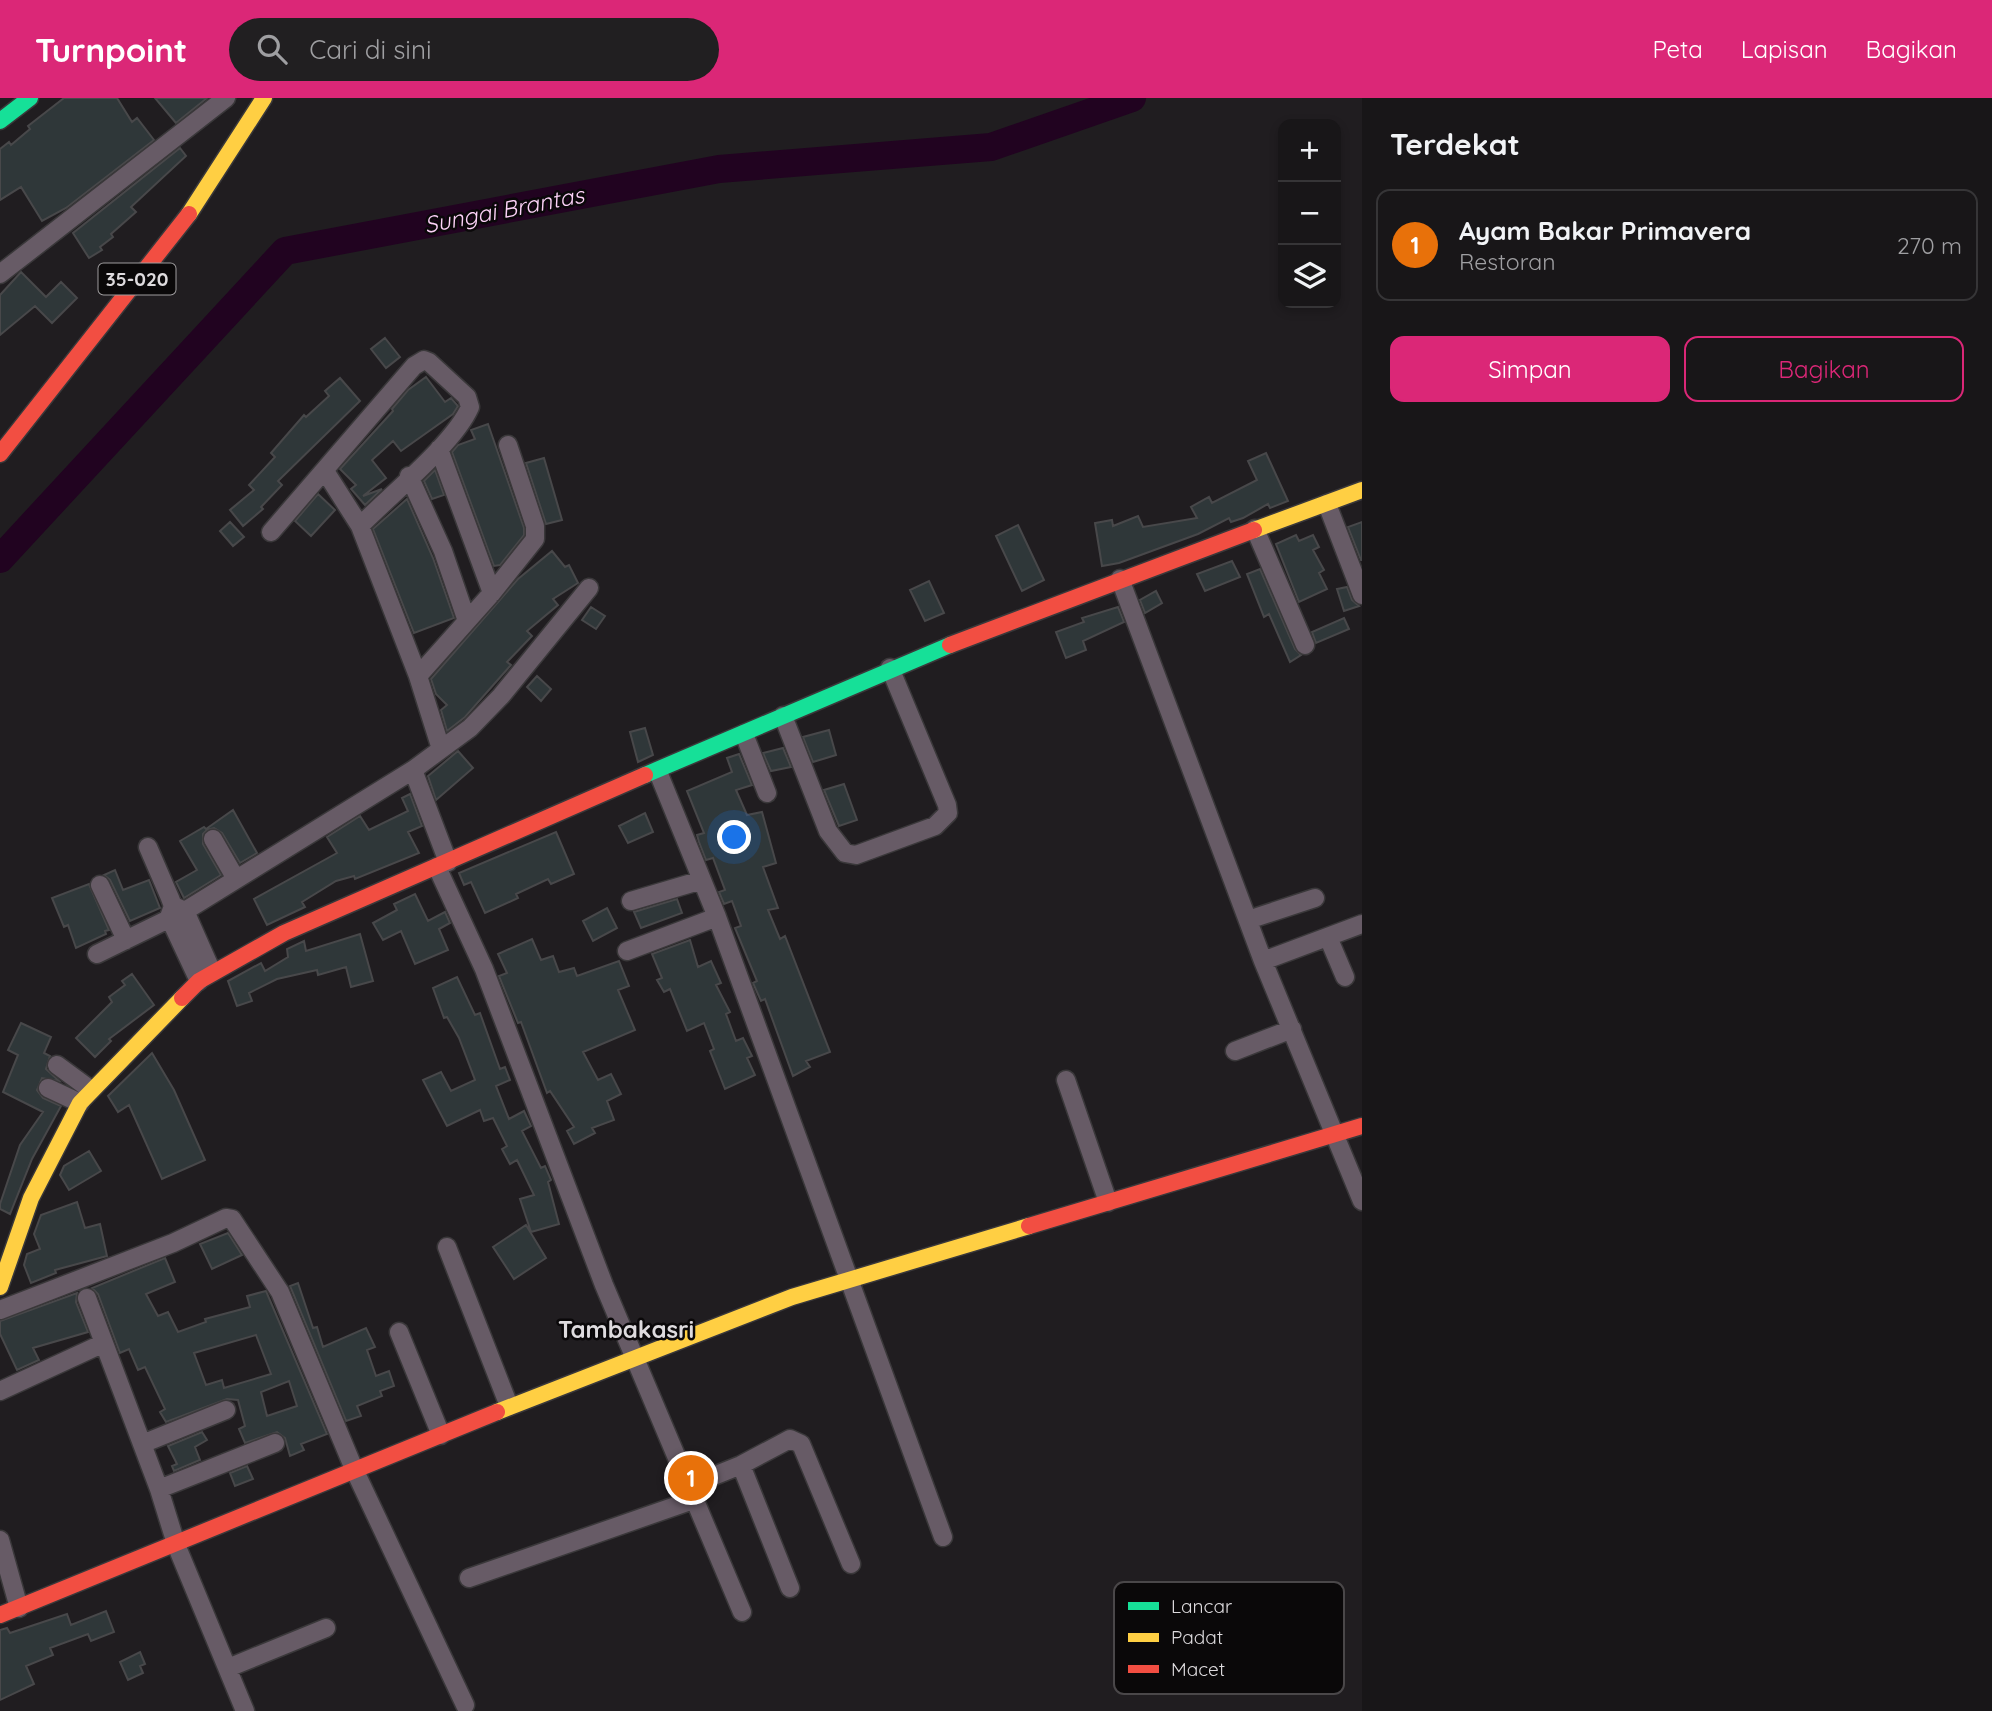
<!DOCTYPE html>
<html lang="id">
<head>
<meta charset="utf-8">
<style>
  :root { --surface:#181618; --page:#211f21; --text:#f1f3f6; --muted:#9f9fa2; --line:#363537; --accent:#db2777 }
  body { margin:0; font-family:Quicksand,sans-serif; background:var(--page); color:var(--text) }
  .controls { position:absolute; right:21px; top:21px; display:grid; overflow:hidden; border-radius:14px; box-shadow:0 4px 10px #0003 }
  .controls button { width:63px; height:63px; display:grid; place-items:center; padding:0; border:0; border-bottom:2px solid var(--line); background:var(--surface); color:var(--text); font:35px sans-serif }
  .you { position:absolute; left:735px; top:740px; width:24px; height:24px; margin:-18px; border:5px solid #fff; border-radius:50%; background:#1a73e8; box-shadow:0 0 0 10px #1a73e833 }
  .badge { display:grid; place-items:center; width:46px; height:46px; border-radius:50%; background:var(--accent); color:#fff; font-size:23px; font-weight:700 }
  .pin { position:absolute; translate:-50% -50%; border:4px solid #fff; box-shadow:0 2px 7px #0006 }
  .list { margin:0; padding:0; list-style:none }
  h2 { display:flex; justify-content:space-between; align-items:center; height:91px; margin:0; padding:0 28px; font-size:30px }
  h2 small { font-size:23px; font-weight:400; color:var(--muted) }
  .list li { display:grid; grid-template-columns:46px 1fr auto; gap:21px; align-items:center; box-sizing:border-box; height:112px; margin:0 14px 14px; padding:0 14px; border:2px solid var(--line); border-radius:14px }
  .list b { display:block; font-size:26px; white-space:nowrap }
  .list p { margin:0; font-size:23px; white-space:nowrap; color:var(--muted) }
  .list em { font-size:23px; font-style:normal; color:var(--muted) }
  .actions { display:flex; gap:14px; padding:21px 28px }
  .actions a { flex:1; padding:16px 0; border:2px solid var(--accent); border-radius:14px; text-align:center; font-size:24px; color:var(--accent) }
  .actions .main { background:var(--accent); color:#fff }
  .icon { flex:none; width:38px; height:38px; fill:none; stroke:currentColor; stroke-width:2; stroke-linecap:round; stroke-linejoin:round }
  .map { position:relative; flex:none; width:1362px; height:1613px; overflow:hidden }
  header { display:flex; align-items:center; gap:42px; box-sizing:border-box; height:98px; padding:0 35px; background:var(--accent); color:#fff }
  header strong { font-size:33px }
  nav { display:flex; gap:38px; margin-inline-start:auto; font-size:24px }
  .search { width:490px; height:63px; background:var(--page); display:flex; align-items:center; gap:18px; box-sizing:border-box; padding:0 24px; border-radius:38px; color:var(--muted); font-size:26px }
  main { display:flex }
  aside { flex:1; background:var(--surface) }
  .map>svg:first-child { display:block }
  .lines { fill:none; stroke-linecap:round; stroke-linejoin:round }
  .river { stroke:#210320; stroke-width:28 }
  .building { fill:#2f3739; stroke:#48484a; stroke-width:2; fill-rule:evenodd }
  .street-casing { stroke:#3a383a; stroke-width:21 }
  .fast-casing { stroke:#3a383a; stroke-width:19 }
  .slow-casing { stroke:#3a383a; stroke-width:19 }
  .jam-casing { stroke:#3a383a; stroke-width:19 }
  .street { stroke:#675b66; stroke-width:18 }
  .fast { stroke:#16e098; stroke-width:16 }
  .slow { stroke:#ffcf43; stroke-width:16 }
  .jam { stroke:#f24e42; stroke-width:16 }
  .labels { text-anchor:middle; stroke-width:5; stroke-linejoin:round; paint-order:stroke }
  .shield { fill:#0a0809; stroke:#9e9c9e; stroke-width:2 }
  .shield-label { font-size:19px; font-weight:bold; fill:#dedbde }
  .water-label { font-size:23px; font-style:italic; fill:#fdd2f8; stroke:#0a0809 }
  .quarter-label { font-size:24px; font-weight:bold; fill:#dedbde; stroke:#0a0809 }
  .key { fill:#0a0809; stroke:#4a4749; stroke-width:2 }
  .key-label { font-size:19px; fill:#dedbde }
</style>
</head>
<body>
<header>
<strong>Turnpoint</strong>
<div class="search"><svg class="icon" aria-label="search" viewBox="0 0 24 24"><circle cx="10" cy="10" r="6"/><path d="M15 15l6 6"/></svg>Cari di sini</div>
<nav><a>Peta</a><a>Lapisan</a><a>Bagikan</a></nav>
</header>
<main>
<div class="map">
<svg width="1362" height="1613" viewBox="0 0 1362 1613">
  <rect width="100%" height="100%" fill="#201d20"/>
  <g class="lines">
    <path class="river" d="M 0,461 L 285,153 L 719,71 L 991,49 L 1132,0"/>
  </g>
  <path class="building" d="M 64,0 L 117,0 L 132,24 L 137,20 L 154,42 L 66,110 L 42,123 L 21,89 L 0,102 L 0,51 L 9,44 L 11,47 L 30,31 L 28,28 Z
    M 155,0 L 207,0 L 176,25 Z
    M 180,50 L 186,58 L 131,109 L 136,114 L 111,136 L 113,139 L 100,149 L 102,152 L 89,160 L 73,135 Z
    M 21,174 L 46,199 L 61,184 L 77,200 L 52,225 L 35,208 L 0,237 L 0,197 Z
    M 385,240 L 400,259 L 386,270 L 371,251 Z
    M 426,279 L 445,304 L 451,300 L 458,308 L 453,316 L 401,353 L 393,343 L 372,362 L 386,380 L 363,398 L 382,391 L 365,407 L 351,391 L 356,387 L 340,371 L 393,313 L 392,311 L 408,292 Z
    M 340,280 L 360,303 L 278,383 L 282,387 L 261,409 L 263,411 L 243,428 L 230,412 L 254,392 L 249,387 L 275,359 L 271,355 L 304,317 L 306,319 L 329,298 L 325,293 Z
    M 488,326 L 524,430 L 524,437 L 500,467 L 494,468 L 452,354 L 458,347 L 475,341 L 471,332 Z
    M 1266,355 L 1288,403 L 1270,410 L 1268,406 L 1243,420 L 1231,424 L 1229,420 L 1198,436 L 1119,465 L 1102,468 L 1095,425 L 1112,422 L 1113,428 L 1138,418 L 1143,429 L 1197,420 L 1191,409 L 1209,399 L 1212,405 L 1257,382 L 1248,363 Z
    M 544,360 L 562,422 L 546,426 L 526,365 Z
    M 435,372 L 444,397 L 432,401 L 424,383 Z
    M 318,396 L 335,412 L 311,438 L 295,423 Z
    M 407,401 L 433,460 L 454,520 L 414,535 L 373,431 Z
    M 230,424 L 244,439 L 233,448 L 220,433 Z
    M 1362,424 L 1362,462 L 1361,462 L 1348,429 Z
    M 1018,427 L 1044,482 L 1022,493 L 996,438 Z
    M 1296,437 L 1299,443 L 1313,437 L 1319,449 L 1313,452 L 1324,472 L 1319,475 L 1327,491 L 1299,504 L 1276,446 Z
    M 552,453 L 565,469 L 569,467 L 578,485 L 553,501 L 558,507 L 527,533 L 532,538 L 507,564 L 511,567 L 465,619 L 447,633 L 441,612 L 447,607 L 436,596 L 431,581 L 518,481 Z
    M 1232,463 L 1240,479 L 1205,493 L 1197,476 Z
    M 1260,471 L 1295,551 L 1301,557 L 1290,564 L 1269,516 L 1264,519 L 1247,476 Z
    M 929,483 L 944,515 L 925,523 L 910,492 Z
    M 1347,489 L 1352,502 L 1359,508 L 1344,513 L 1337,491 Z
    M 1156,493 L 1162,505 L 1145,515 L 1140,502 Z
    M 591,509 L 605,518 L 596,531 L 582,522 Z
    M 1118,509 L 1124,524 L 1083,543 L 1086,552 L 1066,560 L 1056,534 L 1084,524 L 1082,520 Z
    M 1344,520 L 1349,531 L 1316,545 L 1312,534 Z
    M 537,578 L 551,591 L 541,603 L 527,589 Z
    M 645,630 L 653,657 L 638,664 L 630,634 Z
    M 829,632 L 836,657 L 813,664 L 803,639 Z
    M 783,650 L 791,669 L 771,673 L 763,655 Z
    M 458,653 L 473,670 L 436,702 L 428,678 Z
    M 739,656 L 752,687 L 736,692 L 747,717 L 762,714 L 776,765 L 763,769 L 778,810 L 768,812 L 780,841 L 785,838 L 830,954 L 806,963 L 810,969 L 793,978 L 765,901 L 761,903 L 753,885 L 757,883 L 735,830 L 741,828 L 732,803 L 724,806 L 719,794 L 725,792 L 713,760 L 706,762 L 699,744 L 697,737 L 704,735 L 687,693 L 732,674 L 727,660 Z
    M 844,686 L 857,722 L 839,728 L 824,692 Z
    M 410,696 L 422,728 L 408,734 L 419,755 L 355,781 L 354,778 L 336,783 L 302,804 L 305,809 L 267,827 L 254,801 L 337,755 L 327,739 L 360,718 L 369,732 L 408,713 L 402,700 Z
    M 233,712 L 257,755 L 240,765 L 222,735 L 214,730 L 207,732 L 203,736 L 203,746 L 221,777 L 184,800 L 176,784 L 197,772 L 180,743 L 204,729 L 206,731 Z
    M 645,715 L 653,734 L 628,745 L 619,728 Z
    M 556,734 L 574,776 L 551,786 L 548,781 L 516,796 L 518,800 L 485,815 L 471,784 L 464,787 L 459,775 Z
    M 115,772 L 123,792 L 149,782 L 160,810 L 130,823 L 110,782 L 104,777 Z
    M 89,786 L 109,832 L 105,833 L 106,836 L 76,850 L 68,827 L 64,829 L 52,800 Z
    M 415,796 L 428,823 L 445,814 L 450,825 L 439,831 L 448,852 L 415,866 L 401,833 L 383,842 L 373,825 L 397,812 L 394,806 Z
    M 677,801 L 682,815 L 641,830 L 634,814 Z
    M 607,810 L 617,830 L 593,843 L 583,823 Z
    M 360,836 L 373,883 L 351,889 L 346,869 L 318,877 L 317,872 L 277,881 L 249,895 L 252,903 L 237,908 L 228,883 L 261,865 L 265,873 L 288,859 L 287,851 L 304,843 L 306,853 Z
    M 532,841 L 541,862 L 553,858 L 559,874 L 574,870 L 577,878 L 619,863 L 629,888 L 618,892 L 635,932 L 583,954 L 598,982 L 611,976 L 621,996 L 607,1003 L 614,1022 L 592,1030 L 595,1035 L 574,1046 L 567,1033 L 574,1029 L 550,993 L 547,995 L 521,924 L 518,925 L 499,878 L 507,875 L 498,856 Z
    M 690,842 L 698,869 L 711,863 L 721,885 L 716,887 L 730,914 L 726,916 L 736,943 L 743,940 L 752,958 L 747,960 L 755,977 L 725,991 L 710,953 L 714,951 L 704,925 L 687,933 L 670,891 L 664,894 L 657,882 L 662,880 L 652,856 Z
    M 132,876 L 154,907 L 109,941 L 111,943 L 95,959 L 76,940 L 112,904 L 109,899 L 125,887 L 122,883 Z
    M 457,879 L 475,917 L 480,915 L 500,971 L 505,969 L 510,982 L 496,988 L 509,1021 L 524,1013 L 531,1028 L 522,1033 L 541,1070 L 545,1068 L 551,1082 L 548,1084 L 559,1126 L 531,1134 L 520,1101 L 534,1097 L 517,1062 L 510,1066 L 502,1051 L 507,1048 L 493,1020 L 484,1023 L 480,1012 L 447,1028 L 423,982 L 441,974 L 451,993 L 475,982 L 459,940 L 447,919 L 444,920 L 433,890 Z
    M 21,925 L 51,939 L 44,955 L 50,958 L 46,971 L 59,983 L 42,980 L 37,992 L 43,1000 L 61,1008 L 32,1061 L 10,1116 L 0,1111 L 0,1106 L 20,1047 L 43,1014 L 3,994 L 18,957 L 8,952 Z
    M 152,955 L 174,992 L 205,1062 L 162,1081 L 129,1007 L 118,1014 L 108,998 Z
    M 89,1053 L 101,1073 L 69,1092 L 60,1077 L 64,1068 Z
    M 77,1104 L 85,1130 L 100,1126 L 107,1158 L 55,1172 L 56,1175 L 31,1185 L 24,1167 L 27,1156 L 40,1151 L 34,1136 L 41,1117 Z
    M 526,1127 L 546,1160 L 514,1181 L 493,1149 Z
    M 228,1135 L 242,1157 L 212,1171 L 200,1146 Z
    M 165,1160 L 175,1184 L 146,1196 L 158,1218 L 168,1214 L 178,1234 L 206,1224 L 205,1221 L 250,1209 L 247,1198 L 266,1193 L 327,1336 L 301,1346 L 304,1352 L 290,1358 L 285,1340 L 277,1334 L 245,1345 L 239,1331 L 245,1328 L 238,1302 L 227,1301 L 166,1324 L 160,1314 L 165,1311 L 145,1269 L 138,1272 L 129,1251 L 120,1255 L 98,1196 L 92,1190 ZM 256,1237 L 271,1276 L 224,1290 L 222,1282 L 206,1287 L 194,1255 ZM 289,1283 L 297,1308 L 267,1318 L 261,1294 Z
    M 298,1185 L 313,1230 L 317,1229 L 323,1249 L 366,1230 L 375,1249 L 367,1252 L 376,1278 L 389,1273 L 394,1288 L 380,1293 L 382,1298 L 357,1308 L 361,1318 L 346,1323 L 290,1188 Z
    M 77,1195 L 76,1204 L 88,1234 L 33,1250 L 39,1262 L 17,1272 L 0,1236 L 0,1223 Z
    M 202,1334 L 207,1342 L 195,1349 L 200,1362 L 174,1373 L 172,1368 L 177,1366 L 168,1348 Z
    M 247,1368 L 253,1381 L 235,1388 L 230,1375 Z
    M 106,1513 L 114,1534 L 91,1543 L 88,1536 L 50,1550 L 53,1557 L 26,1568 L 34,1586 L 0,1602 L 0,1532 L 7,1530 L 10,1535 L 67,1516 L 71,1527 Z
    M 140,1554 L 145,1566 L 140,1568 L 143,1575 L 128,1582 L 120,1564 Z"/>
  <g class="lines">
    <g class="street-casing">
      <path id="street" d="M 0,176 L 226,0
        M 439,351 L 492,495
        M 325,373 L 360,428 L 418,578 L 441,651
        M 409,378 L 443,453 L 467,523
        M 1327,406 L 1362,497
        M 1255,431 L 1305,547
        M 271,434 L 414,268 L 424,262 L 429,264 L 467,299 L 470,309 C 454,346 390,397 360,428
        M 1120,481 L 1263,863 L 1362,1103
        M 418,578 L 492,495 L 535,441 L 535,428 L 508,347
        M 783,618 L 828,733 L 845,755 L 856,757 L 935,728 L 948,715 L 947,707 L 890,570
        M 744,636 L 767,695
        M 413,672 L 448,764
        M 658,674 L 717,819 L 943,1439
        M 213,741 L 236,781
        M 148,749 L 170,800 L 173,808 L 169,819 L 199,883
        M 437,769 L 484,871 L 604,1187 L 742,1514
        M 100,787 L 126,842
        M 631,803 L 702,782
        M 176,809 L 185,813 L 212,874
        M 1248,822 L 1315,800
        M 1328,839 L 1345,879
        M 627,853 L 717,819
        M 97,856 L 185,813 L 413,672 L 470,630 L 501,598 L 589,490
        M 1263,863 L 1362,826
        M 1235,953 L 1292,931
        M 57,967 L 91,992
        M 1066,982 L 1108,1104
        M 48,990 L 80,1005
        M 447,1149 L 509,1308
        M 87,1200 L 159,1391 L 177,1449 L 245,1613
        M 0,1212 L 173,1145 L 226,1120 L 232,1121 L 280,1194 L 354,1371 L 465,1607
        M 399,1234 L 441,1337
        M 0,1293 L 104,1245
        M 142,1346 L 226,1312
        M 741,1367 L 790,1490
        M 689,1388 L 741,1367 L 790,1341 L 801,1346 L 851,1466
        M 159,1391 L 275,1345
        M 0,1442 L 19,1510
        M 469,1480 L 693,1402
        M 228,1570 L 326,1530"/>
    </g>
    <g class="fast-casing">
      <path id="fast" d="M 0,23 L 30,0
        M 645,677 L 950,547"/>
    </g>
    <g class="slow-casing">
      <path id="slow" d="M 189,116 L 264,0
        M 1254,432 L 1362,392
        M 0,1189 L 31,1100 L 80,1005 L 182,900
        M 497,1314 L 792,1199 L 1029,1128"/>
    </g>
    <g class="jam-casing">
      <path id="jam" d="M 0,356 L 189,116
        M 950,547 L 1254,432
        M 182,900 L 199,883 L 284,835 L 645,677
        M 1029,1128 L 1362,1028
        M 0,1517 L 497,1314"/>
    </g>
    <use href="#street" class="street"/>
    <use href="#fast" class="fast"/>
    <use href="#slow" class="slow"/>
    <use href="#jam" class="jam"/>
  </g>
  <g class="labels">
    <rect class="shield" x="98.5" y="165.5" width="77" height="31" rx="5"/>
    <g class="shield-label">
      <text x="137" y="188">35-020</text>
    </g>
    <g class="water-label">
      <text transform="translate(504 112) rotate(-11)" y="8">Sungai Brantas</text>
    </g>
    <g class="quarter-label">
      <text x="626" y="1240">Tambakasri</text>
    </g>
  </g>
  <rect x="1114" y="1484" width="230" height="112" rx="10" class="key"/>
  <rect x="1128" y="1504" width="31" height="8" fill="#16e098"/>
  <rect x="1128" y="1535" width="31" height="9" fill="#ffcf43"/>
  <rect x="1128" y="1567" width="31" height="8" fill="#f24e42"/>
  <g class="key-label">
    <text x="1171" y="1515">Lancar</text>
    <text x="1171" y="1546">Padat</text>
    <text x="1171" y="1578">Macet</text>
  </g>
</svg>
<div class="controls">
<button>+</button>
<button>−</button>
<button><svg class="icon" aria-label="layers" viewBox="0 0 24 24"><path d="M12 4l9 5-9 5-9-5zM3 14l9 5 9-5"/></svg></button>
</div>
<div class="you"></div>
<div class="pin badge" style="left:691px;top:1380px;background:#e8710a">1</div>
</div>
<aside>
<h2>Terdekat<small></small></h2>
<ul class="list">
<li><span class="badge" style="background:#e8710a">1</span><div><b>Ayam Bakar Primavera</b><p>Restoran</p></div><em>270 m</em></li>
</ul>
<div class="actions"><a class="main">Simpan</a><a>Bagikan</a></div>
</aside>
</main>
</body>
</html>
